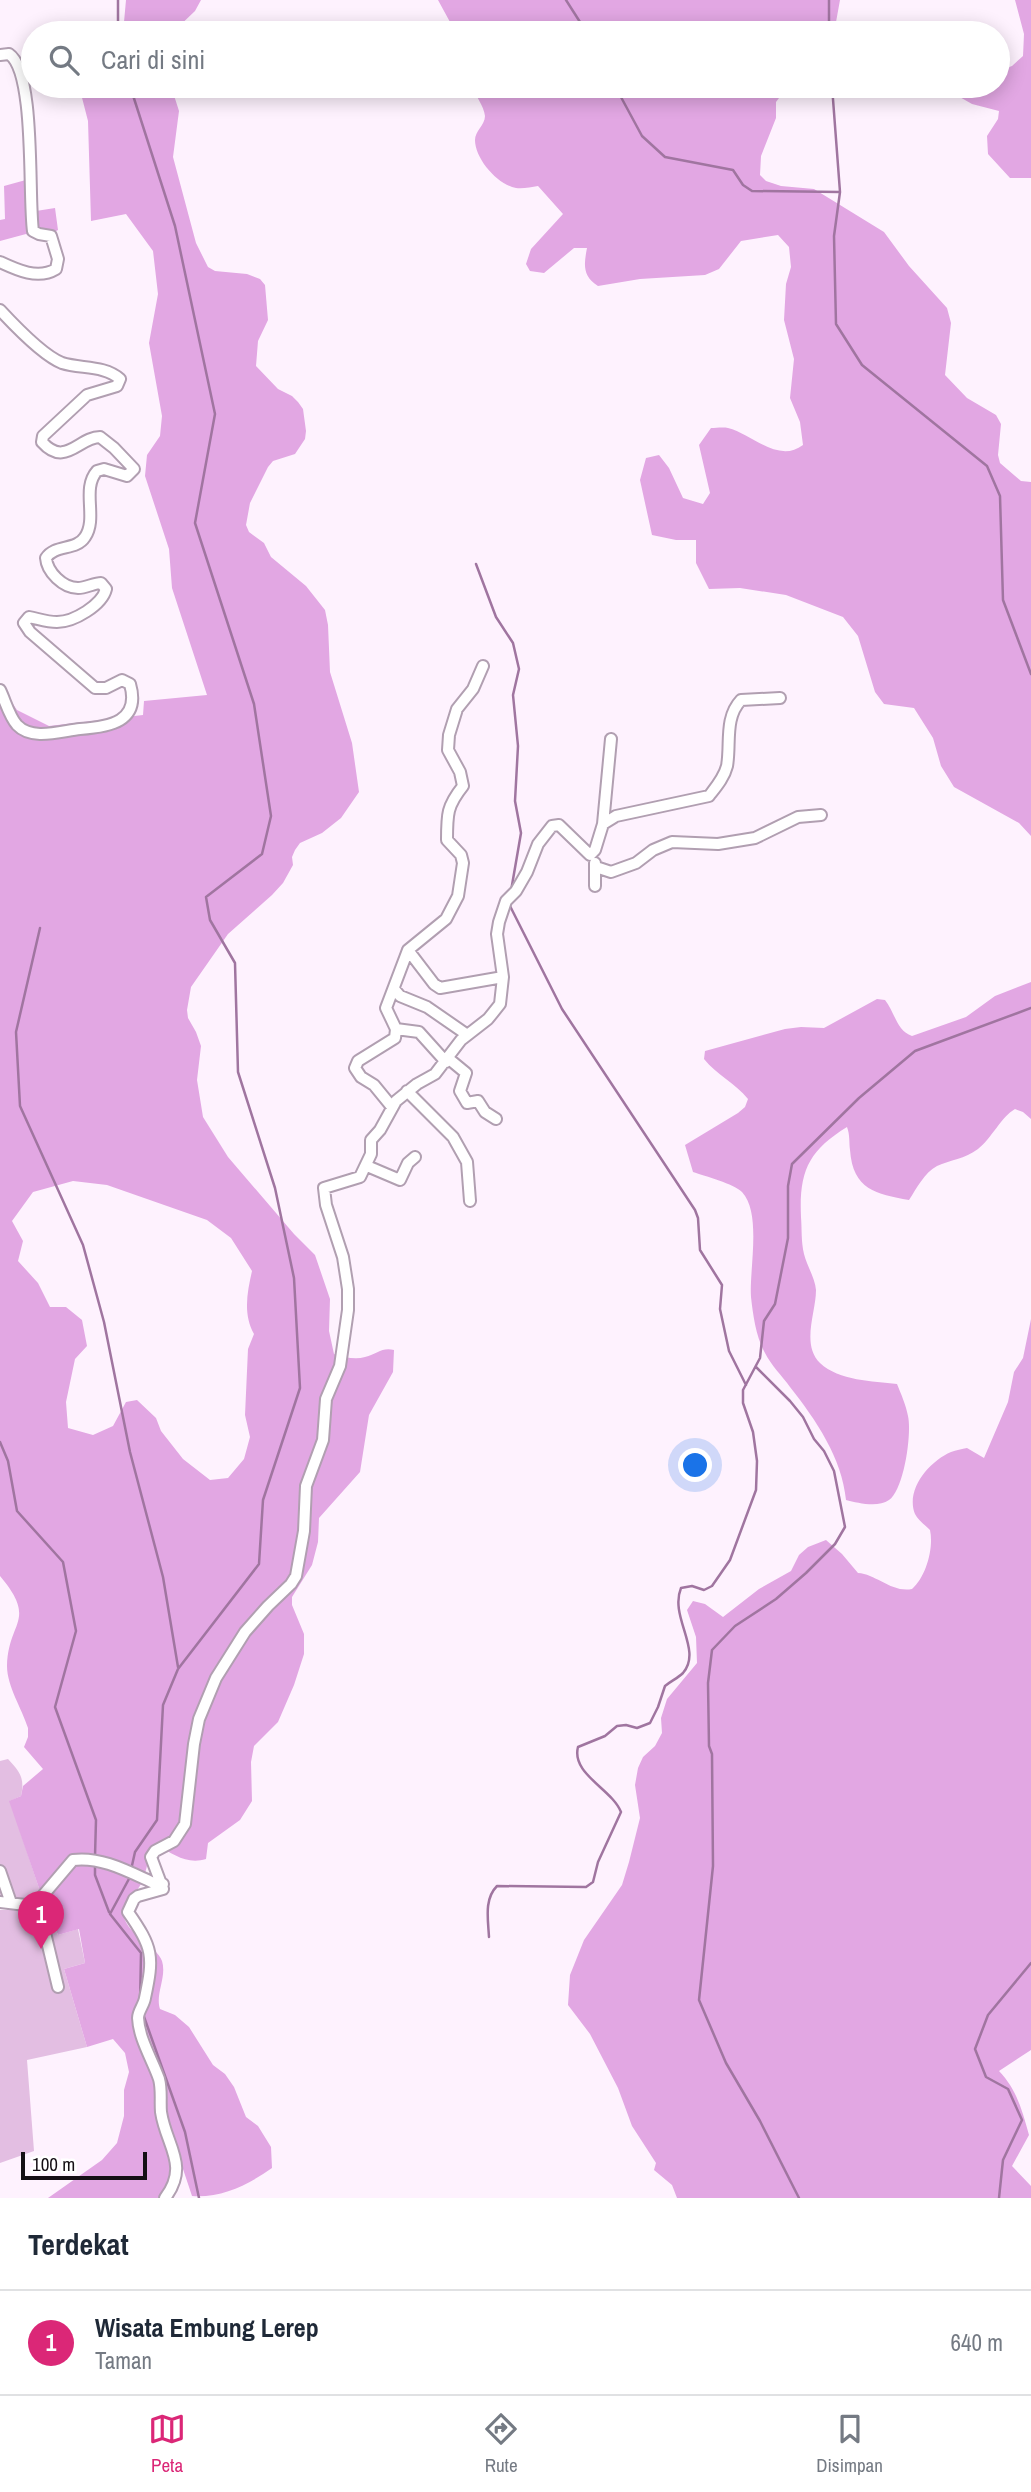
<!DOCTYPE html>
<html lang="id">
<head>
<meta charset="utf-8">
<style>
  :root { --surface:#fff; --page:#f6f6f7; --text:#1f2937; --muted:#747a83; --line:#e0e1e3; --accent:#db2777 }
  body { margin:0; font-family:"Archivo Narrow",sans-serif; background:var(--page); color:var(--text) }
  .scale { position:absolute; left:21px; bottom:18px; width:126px; box-sizing:border-box; padding-left:7px; border:4px solid #150f15; border-top:0; font-size:19px; line-height:24px; white-space:nowrap; color:#150f15; -webkit-text-stroke:5px #fff; paint-order:stroke }
  .you { position:absolute; left:696px; top:1466px; width:24px; height:24px; margin:-18px; border:5px solid #fff; border-radius:50%; background:#1a73e8; box-shadow:0 0 0 10px #1a73e833 }
  .badge { display:grid; place-items:center; width:46px; height:46px; border-radius:50%; background:var(--accent); color:#fff; font-size:23px; font-weight:700 }
  .pin { position:absolute; translate:-50% -58px; filter:drop-shadow(0 2px 4px #0008) }
  .pin::after { content:''; position:absolute; top:37px; width:24px; height:21px; background:inherit; clip-path:polygon(0 0,100% 0,50% 100%) }
  .list { margin:0; padding:0; list-style:none }
  h2 { display:flex; justify-content:space-between; align-items:center; height:91px; margin:0; padding:0 28px; font-size:30px }
  h2 small { font-size:23px; font-weight:400; color:var(--muted) }
  .list li { display:grid; grid-template-columns:46px 1fr auto; gap:21px; align-items:center; box-sizing:border-box; height:105px; padding:0 28px; border-top:2px solid var(--line) }
  .list b { display:block; font-size:26px; white-space:nowrap }
  .list p { margin:0; font-size:23px; white-space:nowrap; color:var(--muted) }
  .list em { font-size:23px; font-style:normal; color:var(--muted) }
  .icon { flex:none; width:38px; height:38px; fill:none; stroke:currentColor; stroke-width:2; stroke-linecap:round; stroke-linejoin:round }
  .map { position:relative; flex:none; width:1031px; height:2198px; overflow:hidden }
  .search { position:absolute; background:var(--surface); box-shadow:0 4px 18px #0003; left:21px; right:21px; top:21px; height:77px; display:flex; align-items:center; gap:18px; box-sizing:border-box; padding:0 24px; border-radius:38px; color:var(--muted); font-size:26px }
  .sheet { height:196px; background:var(--surface) }
  nav { display:flex; justify-content:space-around; align-items:center; box-sizing:border-box; height:98px; border-top:2px solid var(--line); background:var(--surface); font-size:19px; color:var(--muted) }
  nav a { display:grid; justify-items:center; gap:4px }
  nav .on { color:var(--accent) }
  .map>svg:first-child { display:block }
  .green { fill:#e3bee2 }
  .forest { fill:#e2a7e3; fill-rule:evenodd }
  .lines { fill:none; stroke-linecap:round; stroke-linejoin:round }
  .stream { stroke:#a075a0; stroke-width:2.5 }
  .minor-casing { stroke:#b19fb1; stroke-width:14 }
  .minor { stroke:#fff; stroke-width:10 }
</style>
</head>
<body>
<div class="map">
<svg width="1031" height="2198" viewBox="0 0 1031 2198">
  <rect width="100%" height="100%" fill="#fef2fe"/>
  <path class="green" d="M 8,1759 C 20,1772 25,1778 21,1796 L 10,1801 L 40,1891 L 58,1935 L 78,1929 L 85,1963 L 64,1969 L 87,2047 L 27,2060 L 34,2151 L 0,2163 L 0,1910 L 7,1910 L 0,1894 L 0,1761 Z"/>
  <path class="forest" d="M 126,0 L 201,0 L 195,11 L 172,33 L 123,33 Z
    M 438,0 L 840,0 L 834,33 L 456,33 Z
    M 1015,0 L 1031,0 L 1031,178 L 1010,178 L 988,154 L 987,136 L 998,119 L 999,111 L 972,104 L 958,96 L 963,86 L 998,86 L 998,71 L 1012,66 L 1023,56 L 1024,34 Z
    M 79,86 L 171,86 L 179,111 L 173,157 L 196,243 L 208,267 L 215,271 L 247,274 L 260,279 L 265,285 L 268,320 L 258,341 L 256,366 L 278,389 L 292,396 L 298,402 L 303,409 L 306,431 L 305,439 L 295,454 L 273,461 L 268,467 L 250,503 L 246,525 L 249,532 L 264,543 L 271,557 L 306,586 L 325,610 L 328,625 L 330,672 L 352,743 L 359,792 L 341,818 L 322,833 L 300,843 L 295,850 L 292,857 L 293,865 L 283,883 L 272,895 L 228,934 L 191,987 L 187,1010 L 188,1018 L 196,1032 L 201,1046 L 197,1080 L 203,1117 L 228,1157 L 294,1234 L 315,1255 L 330,1299 L 329,1331 L 334,1354 C 344,1357 355,1360 365,1357 C 377,1354 382,1347 394,1350 L 393,1372 L 369,1415 L 360,1472 L 319,1518 L 318,1542 L 312,1565 L 292,1597 L 292,1605 L 304,1634 L 304,1654 L 294,1685 L 278,1722 L 254,1746 L 251,1762 L 252,1801 L 240,1820 L 208,1843 L 206,1859 C 187,1865 173,1854 157,1845 C 146,1858 148,1870 141,1884 C 137,1892 129,1897 125,1906 C 115,1929 157,1945 162,1961 C 167,1977 155,1994 160,2009 L 175,2015 L 189,2027 L 213,2065 L 225,2074 L 234,2087 L 246,2117 L 258,2126 L 271,2147 L 272,2168 C 248,2185 222,2198 192,2196 L 183,2169 C 169,2177 168,2186 158,2198 L 48,2198 L 102,2160 L 117,2143 L 124,2116 L 124,2090 L 129,2072 L 125,2053 L 113,2039 L 87,2047 L 64,1969 L 85,1963 L 79,1929 L 58,1935 L 40,1891 L 9,1801 L 21,1796 L 23,1786 L 43,1769 L 24,1747 L 28,1737 L 28,1728 C 22,1709 7,1686 7,1666 C 8,1621 38,1621 0,1576 L 0,685 L 17,710 L 49,726 L 143,715 L 144,701 L 207,695 L 172,588 L 169,549 L 145,476 L 147,455 L 160,436 L 162,416 L 149,343 L 158,294 L 153,251 L 126,214 L 91,221 L 88,121 ZM 73,1181 L 107,1185 L 207,1220 L 231,1238 L 252,1271 C 247,1293 243,1314 254,1334 L 248,1349 L 245,1415 L 250,1437 L 244,1459 L 228,1478 L 210,1480 L 183,1459 L 161,1431 L 156,1418 L 137,1400 L 126,1402 L 113,1426 L 93,1435 L 68,1428 L 66,1402 L 75,1359 L 87,1346 L 82,1320 L 66,1307 L 50,1307 L 38,1283 L 18,1261 L 23,1241 L 12,1221 L 33,1192 Z
    M 472,86 L 788,86 L 776,102 L 776,118 L 761,156 L 760,175 L 766,181 L 781,186 L 814,189 L 884,232 L 909,266 L 947,308 L 951,323 L 945,375 L 967,398 L 996,415 L 1001,424 L 998,455 L 1000,463 L 1021,481 L 1031,482 L 1031,836 L 1019,823 L 954,787 L 941,766 L 933,738 L 914,708 L 884,704 L 875,692 L 858,636 L 843,617 L 786,595 L 740,588 L 709,589 L 696,563 L 696,540 L 676,540 L 652,535 L 640,480 L 646,458 L 659,455 L 669,468 L 683,498 L 703,504 L 710,493 L 699,445 L 711,428 C 716,428 723,427 728,428 C 752,434 778,464 803,445 L 800,422 L 790,398 L 794,359 L 784,320 L 786,284 L 791,267 L 789,247 L 778,235 L 741,241 L 719,269 L 705,275 L 640,279 L 598,286 C 582,276 584,264 587,248 L 574,248 L 544,273 L 530,271 L 526,264 L 531,249 L 563,214 L 538,186 C 531,187 523,189 516,188 C 498,185 475,159 475,140 C 475,131 485,125 485,116 C 484,106 475,95 472,86 Z
    M 33,178 L 36,211 L 55,208 L 58,230 C 47,236 37,242 26,234 L 0,241 L 0,220 L 5,219 L 4,186 Z
    M 1031,982 L 1031,1119 L 1023,1112 L 1015,1109 C 1001,1117 992,1138 978,1149 C 965,1159 950,1160 937,1166 C 924,1173 917,1188 909,1200 C 876,1194 853,1190 850,1150 C 849,1142 850,1135 847,1127 C 808,1151 799,1172 801,1217 C 802,1230 801,1241 804,1254 C 807,1266 815,1278 816,1290 C 816,1313 801,1344 820,1363 C 839,1381 873,1381 897,1384 C 901,1394 906,1405 908,1416 C 912,1433 904,1490 889,1500 C 878,1508 858,1503 846,1500 C 842,1458 816,1420 790,1387 C 782,1376 771,1365 765,1353 C 756,1337 753,1315 751,1297 C 749,1270 762,1213 742,1192 C 734,1184 705,1176 693,1172 L 685,1145 L 738,1113 L 745,1107 L 748,1099 C 735,1083 717,1075 704,1059 L 705,1051 L 785,1029 L 801,1027 L 824,1028 L 877,999 L 885,1000 C 895,1013 897,1031 912,1036 L 966,1017 L 995,996 Z
    M 1031,1319 L 1031,2050 L 999,2071 C 1017,2090 1022,2110 1029,2135 L 1012,2166 L 1031,2186 L 1031,2198 L 677,2198 L 672,2185 L 654,2170 L 656,2163 L 632,2126 L 618,2088 L 590,2034 L 568,2005 L 570,1975 L 584,1940 L 622,1885 L 629,1862 L 640,1818 L 635,1785 L 638,1768 L 643,1757 L 655,1746 L 662,1733 L 661,1718 L 667,1699 L 697,1663 L 696,1637 L 687,1610 L 693,1601 L 705,1604 L 723,1617 L 759,1589 L 791,1571 L 799,1555 L 808,1547 L 826,1540 L 842,1554 L 858,1573 C 876,1574 892,1593 912,1589 C 926,1577 934,1548 930,1530 C 925,1525 918,1520 915,1514 C 905,1489 930,1461 951,1452 C 956,1450 962,1449 967,1448 L 984,1458 L 1008,1402 L 1014,1372 L 1023,1358 Z"/>
  <g class="lines">
    <path class="stream" d="M 118,0 L 118,33
      M 566,0 L 587,33
      M 829,0 L 829,33
      M 130,86 L 175,226 L 215,414 L 195,523 L 254,704 L 271,816 L 262,854 L 206,897 L 210,920 L 235,963 L 238,1072 L 275,1188 L 294,1278 L 300,1388 L 263,1500 L 259,1564 L 178,1669 L 163,1705 L 157,1820 L 135,1852 L 131,1870
      M 615,86 L 642,136 L 665,157 L 733,170 L 743,185 L 752,191 L 840,192
      M 832,86 L 840,192 L 834,236 L 836,324 L 862,365 L 987,466 L 1000,496 L 1003,600 L 1031,674
      M 476,564 L 496,617 L 513,643 L 519,669 L 513,695 L 518,746 L 515,801 L 521,833 L 511,891
      M 509,904 L 562,1009 L 695,1210 L 698,1218 L 700,1250 L 722,1285 L 720,1309 L 729,1351 L 746,1385
      M 40,928 L 16,1032 L 20,1106 L 83,1245 L 104,1322 L 130,1452 L 163,1577 L 178,1667
      M 756,1367 L 790,1401 L 803,1417 L 814,1439 L 824,1451 L 834,1471 L 845,1527 L 835,1544 L 806,1573 L 776,1599 L 735,1626 L 712,1650 L 708,1683 L 709,1746 L 712,1754 L 713,1866 L 699,2000 L 726,2063 L 760,2121 L 799,2198
      M 0,1442 L 8,1461 L 17,1511 L 63,1562 L 76,1631 L 55,1707 L 96,1820 L 95,1856
      M 95,1866 L 95,1875 L 109,1912
      M 130,1877 L 110,1914 L 141,1953 L 140,2004
      M 489,1937 C 488,1919 484,1899 497,1886 L 586,1887 L 593,1882 L 598,1862 L 621,1812 C 612,1789 571,1774 578,1747 L 605,1736 L 617,1726 L 626,1725 L 637,1728 L 650,1723 L 658,1707 L 665,1686 C 671,1681 678,1678 683,1673 C 703,1650 669,1617 681,1588 L 692,1586 L 704,1590 L 712,1586 L 730,1560 L 756,1490 L 757,1461 L 753,1432 L 743,1403 L 743,1390 L 760,1358 L 764,1321 L 775,1304 L 788,1238 L 788,1186 L 792,1164 L 859,1098 L 915,1051 L 1031,1008
      M 143,2014 L 185,2132 L 199,2198
      M 999,2198 L 1003,2160 L 1022,2120 L 1008,2089 L 986,2077 L 975,2049 L 988,2015 L 1031,1963"/>
    <g class="minor-casing">
      <path id="minor" d="M 0,55 L 9,54 C 36,72 28,196 33,231 L 39,234 L 51,236 L 58,259 L 56,269 C 38,280 17,270 0,262
        M 0,310 C 13,324 44,356 62,363 C 81,369 104,365 120,379 L 117,386 L 87,395 L 43,436 L 42,442 C 65,468 79,437 100,437 L 114,448 L 134,469 L 127,476 L 104,469 L 97,471 C 81,489 98,518 85,537 C 76,551 55,544 46,558 C 47,572 63,588 78,588 C 86,588 94,583 101,583 L 106,589 C 102,605 74,622 57,622 C 47,622 39,619 29,617 L 24,623 L 30,632 L 95,688 L 106,688 L 122,680 L 130,684 C 141,722 109,727 80,729 C 61,731 32,741 17,725 C 9,716 5,700 0,690
        M 603,824 L 611,739
        M 596,867 L 611,872 L 636,863 L 653,850 L 672,842 L 718,844 L 755,838 L 798,817 L 821,815
        M 595,886 L 595,863
        M 408,950 L 434,984 L 440,988 L 503,977
        M 394,989 L 400,996 L 427,1007 L 466,1034
        M 396,1029 L 419,1032 L 446,1062
        M 449,1059 L 466,1073 L 460,1091 L 467,1103 L 478,1101 L 485,1112 L 496,1119
        M 407,1091 L 453,1137 L 467,1162 L 470,1201
        M 392,1107 L 374,1085 L 361,1077 L 355,1068 L 358,1061 L 395,1038 L 396,1029 L 386,1008 L 408,950 L 446,919 L 458,896 L 463,863 L 461,855 L 447,840 C 447,814 447,806 463,786 L 460,772 L 448,750 L 449,735 L 457,709 L 473,689 L 483,666
        M 367,1166 L 400,1180 L 408,1163 L 415,1157
        M 0,1871 L 11,1903
        M 0,1902 L 34,1906 L 40,1912 L 58,1987
        M 34,1906 L 73,1860 C 102,1856 131,1873 156,1884 L 163,1884
        M 165,2198 C 190,2165 166,2146 161,2112 C 160,2101 162,2090 159,2079 C 152,2059 139,2039 138,2018 C 138,2011 144,2005 145,1998 C 154,1956 153,1948 128,1912 L 134,1899 L 138,1896 L 163,1889 L 151,1857 L 155,1851 L 174,1841 L 185,1824 L 194,1744 L 199,1719 L 216,1678 L 245,1632 L 268,1606 L 291,1584 L 296,1576 L 304,1531 L 306,1486 L 323,1440 L 326,1399 L 340,1366 L 348,1310 L 348,1289 L 343,1257 L 326,1205 L 324,1188 L 360,1177 L 371,1154 L 371,1140 L 380,1130 L 396,1101 L 417,1084 L 435,1074 L 461,1040 L 488,1019 L 500,1004 L 503,977 L 497,934 L 499,922 L 506,901 L 516,891 L 527,872 L 538,844 L 552,826 L 559,825 L 590,855 L 595,850 L 603,824 L 616,816 L 709,796 C 716,787 724,778 727,766 C 731,744 724,718 741,700 L 780,698"/>
    </g>
    <use href="#minor" class="minor"/>
  </g>
</svg>
<div class="scale">100 m</div>
<div class="you"></div>
<div class="pin badge" style="left:41px;top:1949px">1</div>
<div class="search"><svg class="icon" aria-label="search" viewBox="0 0 24 24"><circle cx="10" cy="10" r="6"/><path d="M15 15l6 6"/></svg>Cari di sini</div>
</div>
<section class="sheet">
<h2>Terdekat<small></small></h2>
<ul class="list">
<li><span class="badge">1</span><div><b>Wisata Embung Lerep</b><p>Taman</p></div><em>640 m</em></li>
</ul>
</section>
<nav>
<a class="on"><svg class="icon" aria-label="map" viewBox="0 0 24 24"><path d="M3 6l6-2 6 2 6-2v14l-6 2-6-2-6 2zM9 4v14M15 6v14"/></svg>Peta</a>
<a><svg class="icon" aria-label="directions" viewBox="0 0 24 24"><path d="M12 3l9 9-9 9-9-9zM9 14v-3h6M13 9l2 2-2 2"/></svg>Rute</a>
<a><svg class="icon" aria-label="saved" viewBox="0 0 24 24"><path d="M7 4h10v16l-5-4-5 4z"/></svg>Disimpan</a>
</nav>
</body>
</html>
